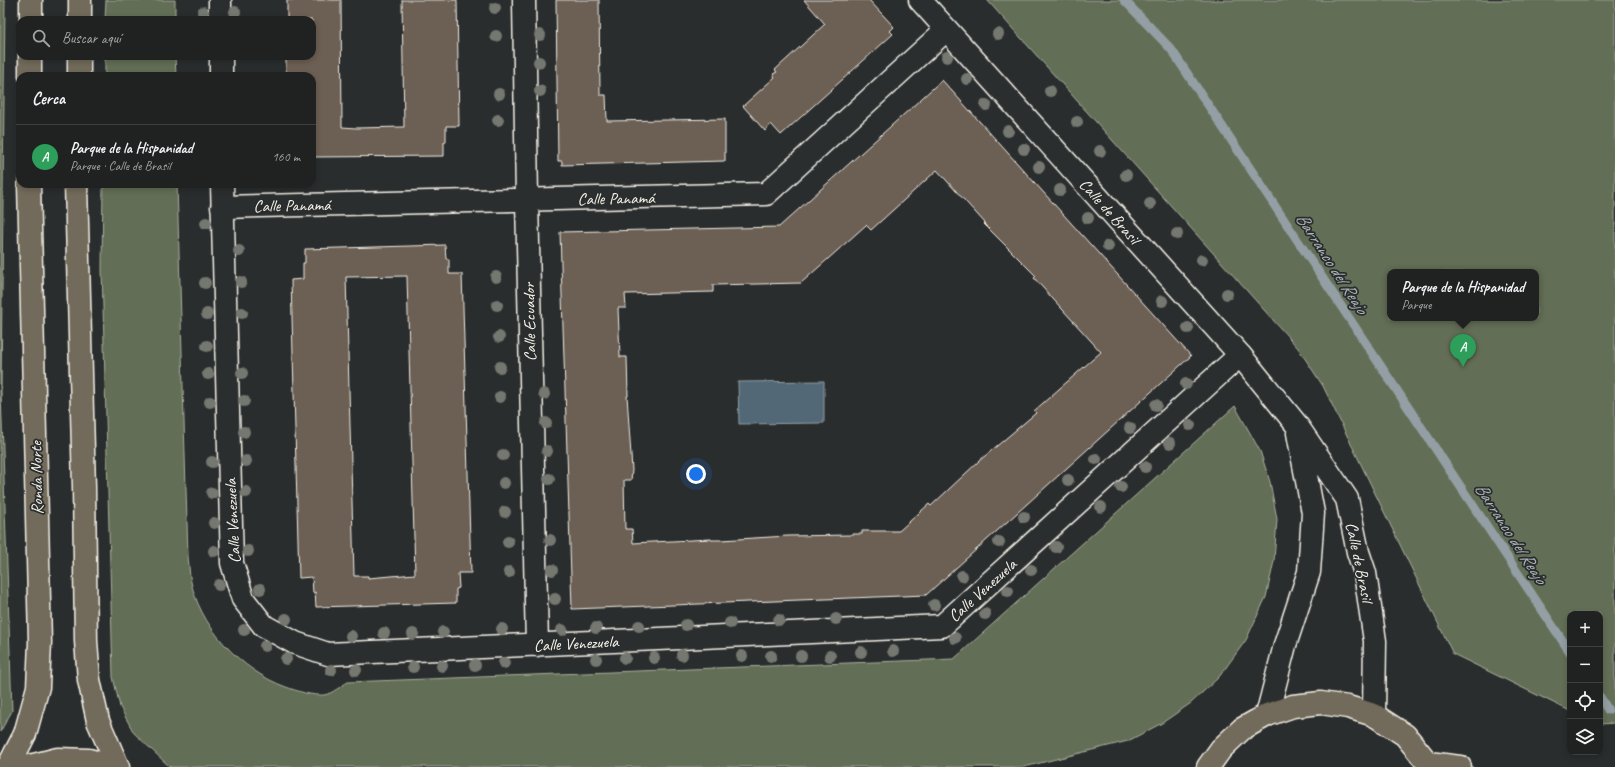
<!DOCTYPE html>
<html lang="es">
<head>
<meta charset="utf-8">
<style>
  :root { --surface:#202222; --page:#2d2f2f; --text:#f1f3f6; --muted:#a2a4a5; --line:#3d3f40; --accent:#ff9aa2 }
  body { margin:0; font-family:Caveat,sans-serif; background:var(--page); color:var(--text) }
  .controls { position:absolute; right:12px; bottom:12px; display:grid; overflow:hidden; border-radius:8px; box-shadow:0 2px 6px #0003 }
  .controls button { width:36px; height:36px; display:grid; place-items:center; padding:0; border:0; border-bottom:1px solid var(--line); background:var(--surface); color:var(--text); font:20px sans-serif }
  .you { position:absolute; left:696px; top:474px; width:14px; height:14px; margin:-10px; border:3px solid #fff; border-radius:50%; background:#1a73e8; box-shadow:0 0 0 6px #1a73e833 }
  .badge { display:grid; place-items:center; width:26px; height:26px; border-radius:50%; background:var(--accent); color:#fff; font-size:13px; font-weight:700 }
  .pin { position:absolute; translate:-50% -33px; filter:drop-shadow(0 1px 2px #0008) }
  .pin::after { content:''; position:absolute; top:21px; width:14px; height:12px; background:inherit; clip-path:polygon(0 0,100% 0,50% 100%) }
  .popup { position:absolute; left:1387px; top:269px; width:152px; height:52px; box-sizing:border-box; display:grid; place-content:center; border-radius:8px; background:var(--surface); filter:drop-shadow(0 1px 3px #0005); font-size:13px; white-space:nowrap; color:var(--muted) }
  .popup b { font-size:15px; color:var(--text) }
  .popup::after { content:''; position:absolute; left:50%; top:100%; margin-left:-8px; border:8px solid transparent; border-top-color:var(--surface) }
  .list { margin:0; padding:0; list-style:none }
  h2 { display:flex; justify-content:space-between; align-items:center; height:52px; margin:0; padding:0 16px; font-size:17px }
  h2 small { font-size:13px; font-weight:400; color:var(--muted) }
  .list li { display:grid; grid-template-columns:26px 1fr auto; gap:12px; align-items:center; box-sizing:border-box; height:64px; padding:0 16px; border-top:1px solid var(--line) }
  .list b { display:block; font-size:15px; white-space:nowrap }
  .list p { margin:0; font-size:13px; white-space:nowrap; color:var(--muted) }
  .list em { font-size:13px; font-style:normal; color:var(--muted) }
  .icon { flex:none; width:22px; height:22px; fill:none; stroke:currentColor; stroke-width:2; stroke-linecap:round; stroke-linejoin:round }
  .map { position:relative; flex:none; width:1615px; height:767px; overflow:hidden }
  .search { position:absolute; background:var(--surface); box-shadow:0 2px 6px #0003; left:16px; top:16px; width:300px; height:44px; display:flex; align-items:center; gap:10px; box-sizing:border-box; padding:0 14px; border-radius:12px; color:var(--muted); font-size:15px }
  .panel { position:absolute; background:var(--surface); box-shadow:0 2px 6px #0003; left:16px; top:72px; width:300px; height:116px; border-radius:12px }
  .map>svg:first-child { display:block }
  .green { fill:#636e56; stroke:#acb09f; fill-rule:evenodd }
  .water { fill:#526877; stroke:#939fa4 }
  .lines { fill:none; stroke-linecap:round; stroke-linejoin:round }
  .stream { stroke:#939fa4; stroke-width:9 }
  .building { fill:#6c5f53; stroke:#f4f1e8; fill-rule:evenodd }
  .street-casing { stroke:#f4f1e8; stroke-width:25 }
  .primary-casing { stroke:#f4f1e8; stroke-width:25 }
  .street { stroke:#2a2d2e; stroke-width:22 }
  .primary { stroke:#726b5a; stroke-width:22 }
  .tree { fill:#757870 }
  .labels { text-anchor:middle; stroke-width:3.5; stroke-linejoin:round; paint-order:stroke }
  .street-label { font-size:17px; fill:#f4f1e8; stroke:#2a2d2e }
  .water-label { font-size:18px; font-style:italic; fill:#abb3b5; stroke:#2a2d2e }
</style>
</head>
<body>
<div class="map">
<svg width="1615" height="767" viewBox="0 0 1615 767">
  <rect width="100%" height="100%" fill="#2a2d2e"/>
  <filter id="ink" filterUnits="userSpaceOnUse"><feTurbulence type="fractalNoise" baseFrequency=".025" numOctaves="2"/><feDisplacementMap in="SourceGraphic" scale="8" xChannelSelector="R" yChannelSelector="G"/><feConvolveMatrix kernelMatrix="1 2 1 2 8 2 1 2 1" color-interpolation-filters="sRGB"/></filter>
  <g filter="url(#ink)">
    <path class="green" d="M 0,0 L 5,0 L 1,392 L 12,711 L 0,732 Z
      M 106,0 L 175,0 L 175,20 L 105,20 Z
      M 987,0 L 1615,0 L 1615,723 L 1600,724 L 1600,614 L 1570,614 L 1570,711 L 1453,654 L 1323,386 L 1298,348 ZM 1390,272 L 1536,272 L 1536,318 L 1390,318 Z
      M 105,56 L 175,56 L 176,76 L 105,76 Z
      M 103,184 L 177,184 L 188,556 C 189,563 189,570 190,577 C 198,625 241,671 286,687 C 297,691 312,696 324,695 C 332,694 342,685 348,682 L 954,659 L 1235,406 L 1260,451 L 1270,482 L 1277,519 L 1274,561 L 1266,597 L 1246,640 L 1219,677 L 1191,703 L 1162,723 L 1128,741 L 1024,767 L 170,767 L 134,733 L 120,707 L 113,677 L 102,269 Z"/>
    <path class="water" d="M 824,381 L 824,423 L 739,424 L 738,382 Z"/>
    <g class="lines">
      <path class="stream" d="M 1124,0 L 1171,49 L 1570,652
        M 1600,697 L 1608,710"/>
    </g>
    <path class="building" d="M 287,0 L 341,0 L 342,127 L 356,128 L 404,127 L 402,0 L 457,0 L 459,126 L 446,126 L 446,142 L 444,142 L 444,156 L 312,157 L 312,76 L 286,76 L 286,56 L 312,56 L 312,20 L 287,20 Z
      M 556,0 L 599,0 L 600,95 L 606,95 L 607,121 L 725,119 L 725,161 L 562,165 L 562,161 L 558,161 Z
      M 804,0 L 869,0 L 894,27 L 890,31 L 893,34 L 781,135 L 771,124 L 765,131 L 743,106 L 775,77 L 773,74 L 777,72 L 775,70 L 825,24 Z
      M 942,80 L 1191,356 L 926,595 L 572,609 L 560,232 L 779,227 ZM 937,170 L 985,223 L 984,224 L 1036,276 L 1034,278 L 1101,352 L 1034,411 L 1036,413 L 979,461 L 931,506 L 929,504 L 899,531 L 862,531 L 862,534 L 851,534 L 851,535 L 788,536 L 721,540 L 711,540 L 711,539 L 633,543 L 632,529 L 625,529 L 624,480 L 631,480 L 632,470 L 627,396 L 628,396 L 627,357 L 620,357 L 618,308 L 626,308 L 625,294 L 713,292 L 713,285 L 801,283 L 866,225 L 871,230 Z
      M 445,245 L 446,259 L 449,259 L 449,274 L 462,274 L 471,573 L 458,573 L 459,588 L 456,589 L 456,603 L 316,607 L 315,592 L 313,593 L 312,577 L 299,578 L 291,280 L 303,279 L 303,263 L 305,263 L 305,249 ZM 407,276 L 415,574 L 368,578 L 368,576 L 354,576 L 346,277 Z"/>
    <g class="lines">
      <g class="street-casing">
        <path id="street" d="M 220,0 L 220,20
          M 524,0 L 527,200 L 537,645
          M 920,0 L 1240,355 L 1296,424 L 1347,499 L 1358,552 L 1365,573 L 1375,641 L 1374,715
          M 221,56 L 221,76
          M 222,184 L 232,563 L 243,599 L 264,626 L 295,643 L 328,654 L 942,626 L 1240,355
          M 222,207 L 766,194 L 946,30
          M 1267,715 L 1285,645 L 1309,572 L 1313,513 L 1298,433"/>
      </g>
      <g class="primary-casing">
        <path id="primary" d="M 31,20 L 31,0
          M 80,20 L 80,0
          M 30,76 L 30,56
          M 79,76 L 79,56
          M 76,184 L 84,487 L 86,641 L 89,680 L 98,721 L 118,767
          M 1429,763 L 1460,767
          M 8,767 L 25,734 L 38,687 L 40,642 L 29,184
          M 26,767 L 58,759 L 89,760 L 112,767
          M 1208,767 L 1221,749 L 1242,729 L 1267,715 L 1293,706 L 1321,703 L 1348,707 L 1374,715 L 1405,735 L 1431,767"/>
      </g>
      <use href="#street" class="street"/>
      <use href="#primary" class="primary"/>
    </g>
    <g class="tree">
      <circle cx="495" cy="8" r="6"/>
      <circle cx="203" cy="12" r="6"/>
      <circle cx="235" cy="12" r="6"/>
      <circle cx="998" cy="34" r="6"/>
      <circle cx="540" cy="35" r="6"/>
      <circle cx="496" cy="36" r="6"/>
      <circle cx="947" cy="57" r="6"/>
      <circle cx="539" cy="62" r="6"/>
      <circle cx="967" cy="79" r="6"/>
      <circle cx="540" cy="91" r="6"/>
      <circle cx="1050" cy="91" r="6"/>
      <circle cx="499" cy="94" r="6"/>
      <circle cx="986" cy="105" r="6"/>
      <circle cx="498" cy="120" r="6"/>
      <circle cx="1077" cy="122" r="6"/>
      <circle cx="1008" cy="131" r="6"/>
      <circle cx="1024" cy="149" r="6"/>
      <circle cx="1100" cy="151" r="6"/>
      <circle cx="1039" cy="167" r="6"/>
      <circle cx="1126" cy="175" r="6"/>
      <circle cx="1060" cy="190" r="6"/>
      <circle cx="1150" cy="204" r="6"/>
      <circle cx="1088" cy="218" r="6"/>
      <circle cx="206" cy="223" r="6"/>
      <circle cx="1177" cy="234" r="6"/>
      <circle cx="1108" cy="246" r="6"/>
      <circle cx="239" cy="251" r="6"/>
      <circle cx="1202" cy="260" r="6"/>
      <circle cx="496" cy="277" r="6"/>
      <circle cx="241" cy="282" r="6"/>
      <circle cx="205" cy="283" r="6"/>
      <circle cx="1227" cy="294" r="6"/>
      <circle cx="1162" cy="301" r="6"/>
      <circle cx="497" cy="305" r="6"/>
      <circle cx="242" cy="313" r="6"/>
      <circle cx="207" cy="314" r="6"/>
      <circle cx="1188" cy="328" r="6"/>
      <circle cx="499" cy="337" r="6"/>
      <circle cx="207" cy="346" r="6"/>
      <circle cx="500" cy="367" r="6"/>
      <circle cx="242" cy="373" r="6"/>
      <circle cx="208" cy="374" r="6"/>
      <circle cx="1186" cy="384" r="6"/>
      <circle cx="544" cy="394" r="6"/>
      <circle cx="500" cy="397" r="6"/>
      <circle cx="244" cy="401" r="6"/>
      <circle cx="210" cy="402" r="6"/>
      <circle cx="1156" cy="405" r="6"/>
      <circle cx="546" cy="423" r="6"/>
      <circle cx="1190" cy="425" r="6"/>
      <circle cx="1130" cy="428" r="6"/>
      <circle cx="244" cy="432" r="6"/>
      <circle cx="1170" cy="443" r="6"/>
      <circle cx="547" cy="451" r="6"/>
      <circle cx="503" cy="455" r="6"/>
      <circle cx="1096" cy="459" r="6"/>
      <circle cx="246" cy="461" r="6"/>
      <circle cx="212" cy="462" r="6"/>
      <circle cx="1145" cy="467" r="6"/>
      <circle cx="549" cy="479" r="6"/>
      <circle cx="1068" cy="480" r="6"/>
      <circle cx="504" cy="483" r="6"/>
      <circle cx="1121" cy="487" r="6"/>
      <circle cx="246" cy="492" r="6"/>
      <circle cx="212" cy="493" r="6"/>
      <circle cx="1101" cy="507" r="6"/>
      <circle cx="505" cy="512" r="6"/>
      <circle cx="1024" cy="517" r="6"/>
      <circle cx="214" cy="523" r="6"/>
      <circle cx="550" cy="540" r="6"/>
      <circle cx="508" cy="542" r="6"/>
      <circle cx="999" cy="542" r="6"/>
      <circle cx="1056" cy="547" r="6"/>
      <circle cx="214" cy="551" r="6"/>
      <circle cx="248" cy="551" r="6"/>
      <circle cx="552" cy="570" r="6"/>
      <circle cx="1031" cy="570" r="6"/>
      <circle cx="509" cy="572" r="6"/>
      <circle cx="962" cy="576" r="6"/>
      <circle cx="219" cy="585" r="6"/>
      <circle cx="260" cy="589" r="6"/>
      <circle cx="1008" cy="591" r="6"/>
      <circle cx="555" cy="599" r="6"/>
      <circle cx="934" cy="605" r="6"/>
      <circle cx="985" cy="614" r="6"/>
      <circle cx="286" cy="619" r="6"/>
      <circle cx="836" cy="619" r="6"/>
      <circle cx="779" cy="620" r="6"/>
      <circle cx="730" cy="623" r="6"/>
      <circle cx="686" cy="625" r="6"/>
      <circle cx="639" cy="626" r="6"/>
      <circle cx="596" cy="628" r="6"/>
      <circle cx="502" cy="629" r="6"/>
      <circle cx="244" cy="630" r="6"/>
      <circle cx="562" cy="630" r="6"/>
      <circle cx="443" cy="632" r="6"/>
      <circle cx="384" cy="633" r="6"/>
      <circle cx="413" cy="634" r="6"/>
      <circle cx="351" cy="636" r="6"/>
      <circle cx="955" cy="638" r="6"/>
      <circle cx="265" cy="646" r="6"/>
      <circle cx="893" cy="651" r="6"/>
      <circle cx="861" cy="652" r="6"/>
      <circle cx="682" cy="655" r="6"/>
      <circle cx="742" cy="656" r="6"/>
      <circle cx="771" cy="656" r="6"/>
      <circle cx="801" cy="656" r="6"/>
      <circle cx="830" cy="656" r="6"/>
      <circle cx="625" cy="658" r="6"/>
      <circle cx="654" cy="658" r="6"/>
      <circle cx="286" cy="659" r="6"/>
      <circle cx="596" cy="659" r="6"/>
      <circle cx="504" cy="663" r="6"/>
      <circle cx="475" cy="665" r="6"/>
      <circle cx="442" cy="666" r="6"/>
      <circle cx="413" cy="667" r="6"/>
      <circle cx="331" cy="670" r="6"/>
      <circle cx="356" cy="670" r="6"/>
    </g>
  </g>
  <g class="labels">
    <g class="street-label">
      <text transform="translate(616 198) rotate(-1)" y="6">Calle Panamá</text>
      <text transform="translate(292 205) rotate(-1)" y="6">Calle Panamá</text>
      <text transform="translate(1110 211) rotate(48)" y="6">Calle de Brasil</text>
      <text transform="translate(529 322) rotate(-91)" y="6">Calle Ecuador</text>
      <text transform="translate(36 478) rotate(-91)" y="6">Ronda Norte</text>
      <text transform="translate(232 521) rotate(-93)" y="6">Calle Venezuela</text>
      <text transform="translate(1360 562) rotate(78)" y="6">Calle de Brasil</text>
      <text transform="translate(982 590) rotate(-42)" y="6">Calle Venezuela</text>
      <text transform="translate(576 643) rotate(-3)" y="6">Calle Venezuela</text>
    </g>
    <g class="water-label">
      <text transform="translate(1332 263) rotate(57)" y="6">Barranco del Reajo</text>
      <text transform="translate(1511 533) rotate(57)" y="6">Barranco del Reajo</text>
    </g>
  </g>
</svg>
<div class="controls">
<button>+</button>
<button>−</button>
<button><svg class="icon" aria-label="locate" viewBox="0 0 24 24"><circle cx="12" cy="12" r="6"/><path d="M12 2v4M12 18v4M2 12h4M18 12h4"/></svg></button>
<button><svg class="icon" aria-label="layers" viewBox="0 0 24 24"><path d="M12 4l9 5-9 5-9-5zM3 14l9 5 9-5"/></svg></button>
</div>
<div class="you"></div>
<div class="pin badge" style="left:1463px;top:367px;background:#2e9e5b">A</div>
<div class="popup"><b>Parque de la Hispanidad</b>Parque</div>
<div class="search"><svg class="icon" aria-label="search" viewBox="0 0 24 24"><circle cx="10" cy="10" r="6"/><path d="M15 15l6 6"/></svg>Buscar aquí</div>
<section class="panel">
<h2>Cerca<small></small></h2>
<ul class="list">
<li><span class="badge" style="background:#2e9e5b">A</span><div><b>Parque de la Hispanidad</b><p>Parque · Calle de Brasil</p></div><em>160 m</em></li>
</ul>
</section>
</div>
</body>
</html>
